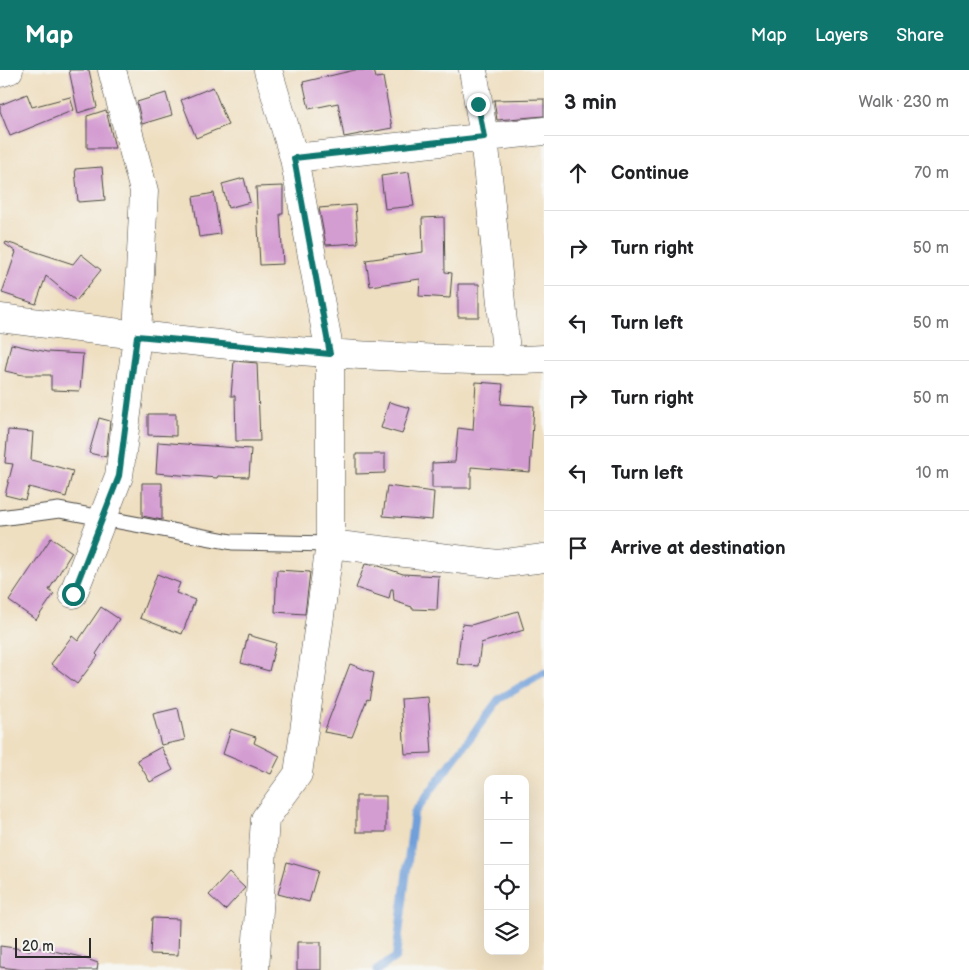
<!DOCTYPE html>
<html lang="en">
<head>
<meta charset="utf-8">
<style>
  :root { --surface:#fff; --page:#f2f2f2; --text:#202124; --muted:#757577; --line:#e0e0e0; --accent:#0f766e }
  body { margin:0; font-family:"Balsamiq Sans",sans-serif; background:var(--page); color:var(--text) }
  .controls { position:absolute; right:15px; bottom:15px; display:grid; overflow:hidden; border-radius:10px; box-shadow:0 5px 20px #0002 }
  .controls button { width:45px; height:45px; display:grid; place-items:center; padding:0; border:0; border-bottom:1px solid var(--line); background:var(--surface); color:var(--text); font:25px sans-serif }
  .scale { position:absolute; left:15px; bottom:12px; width:76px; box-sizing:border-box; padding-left:5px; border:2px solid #2b2b2b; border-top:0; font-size:14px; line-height:18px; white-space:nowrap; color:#2b2b2b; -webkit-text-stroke:4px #f6f6f2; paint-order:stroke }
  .stop { position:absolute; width:15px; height:15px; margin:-11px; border:4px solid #0f766e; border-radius:50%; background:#fff }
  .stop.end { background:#0f766e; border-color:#fff; box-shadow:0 1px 5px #0008 }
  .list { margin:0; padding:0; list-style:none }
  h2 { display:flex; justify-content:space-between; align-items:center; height:65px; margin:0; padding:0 20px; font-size:21px }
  h2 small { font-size:16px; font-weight:400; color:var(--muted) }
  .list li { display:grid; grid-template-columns:32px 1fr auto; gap:15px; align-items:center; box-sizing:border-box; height:75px; padding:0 20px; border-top:1px solid var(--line) }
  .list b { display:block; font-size:19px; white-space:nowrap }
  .list em { font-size:16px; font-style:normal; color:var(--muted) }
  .icon { flex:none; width:28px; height:28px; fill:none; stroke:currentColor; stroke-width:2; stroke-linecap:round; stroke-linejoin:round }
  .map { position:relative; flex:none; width:544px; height:900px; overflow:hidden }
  header { display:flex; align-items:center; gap:30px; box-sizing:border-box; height:70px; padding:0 25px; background:var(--accent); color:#fff }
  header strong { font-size:24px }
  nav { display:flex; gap:28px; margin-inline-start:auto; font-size:18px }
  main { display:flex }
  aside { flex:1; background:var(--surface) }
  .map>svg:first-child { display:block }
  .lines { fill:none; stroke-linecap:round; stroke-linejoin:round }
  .stream { stroke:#709fd9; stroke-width:8 }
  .building { fill:#d49dd2 }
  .service-casing { stroke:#484642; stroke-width:17 }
  .minor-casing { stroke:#484642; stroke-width:29 }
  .service { stroke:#fff; stroke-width:15 }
  .minor { stroke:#fff; stroke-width:28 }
  .route { stroke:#0f766e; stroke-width:6 }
</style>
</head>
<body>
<header>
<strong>Map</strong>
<nav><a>Map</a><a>Layers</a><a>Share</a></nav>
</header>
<main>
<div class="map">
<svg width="544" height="900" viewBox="0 0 544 900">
  <rect width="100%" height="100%" fill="#f6f6f2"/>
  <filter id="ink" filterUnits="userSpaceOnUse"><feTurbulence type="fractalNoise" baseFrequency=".02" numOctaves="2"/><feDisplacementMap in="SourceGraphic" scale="10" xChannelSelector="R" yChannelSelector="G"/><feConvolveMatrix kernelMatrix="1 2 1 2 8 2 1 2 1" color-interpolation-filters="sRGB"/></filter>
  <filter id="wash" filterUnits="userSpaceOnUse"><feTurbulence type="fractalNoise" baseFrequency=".0096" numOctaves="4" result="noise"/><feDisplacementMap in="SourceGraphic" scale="20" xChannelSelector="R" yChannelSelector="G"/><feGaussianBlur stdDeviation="1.12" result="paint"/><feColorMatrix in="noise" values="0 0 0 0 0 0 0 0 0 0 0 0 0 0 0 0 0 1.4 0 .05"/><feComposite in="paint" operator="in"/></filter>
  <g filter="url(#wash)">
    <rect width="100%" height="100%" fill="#efdfc1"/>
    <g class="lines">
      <path class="stream" d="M 377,900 L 396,887 L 414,743 L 499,629 L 544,603"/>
    </g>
    <g id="blocks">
      <path class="building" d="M 69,0 L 89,0 L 97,37 L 78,43 Z
        M 355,0 L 374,0 L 376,8 L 383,7 L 392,58 L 344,67 L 338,33 L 309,39 L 303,12 Z
        M 213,17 L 228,55 L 196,68 L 181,30 Z
        M 166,23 L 172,45 L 142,54 L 137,32 Z
        M 27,24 L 32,37 L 70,27 L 74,40 L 10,66 L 0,41 L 0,35 Z
        M 544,29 L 544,46 L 497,50 L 494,30 Z
        M 106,40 L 115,78 L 87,78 L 87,46 Z
        M 102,97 L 105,130 L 78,132 L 75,99 Z
        M 409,102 L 414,136 L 385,139 L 381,106 Z
        M 244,108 L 250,132 L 228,138 L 222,114 Z
        M 283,116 L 283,144 L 280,144 L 283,194 L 260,195 L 256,117 Z
        M 214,123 L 220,164 L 199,167 L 193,127 Z
        M 355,135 L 358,173 L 326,175 L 319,138 Z
        M 444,147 L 445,202 L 452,203 L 450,228 L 419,226 L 420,209 L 370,216 L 366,190 L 423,182 L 422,148 Z
        M 6,172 L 73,194 L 81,184 L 101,200 L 76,231 L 46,206 L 36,234 L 2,223 L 16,182 L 5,174 Z
        M 458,214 L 479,214 L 479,247 L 458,247 Z
        M 11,274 L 47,282 L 83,284 L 80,321 L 51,320 L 51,305 L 23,305 L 5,301 Z
        M 234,291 L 257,293 L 260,371 L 236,371 L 235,326 L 231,326 Z
        M 476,312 L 503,314 L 501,334 L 534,336 L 530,402 L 471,397 L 471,418 L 432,418 L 432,393 L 455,392 L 458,358 L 473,360 Z
        M 389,332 L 410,338 L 402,364 L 381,358 Z
        M 148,344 L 176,344 L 176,366 L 148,365 Z
        M 99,348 L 110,351 L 106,387 L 89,383 Z
        M 8,360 L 33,362 L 31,390 L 73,401 L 66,427 L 29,417 L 25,430 L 5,425 L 13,394 L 5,393 Z
        M 158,372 L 251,379 L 249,407 L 218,406 L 217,408 L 156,403 Z
        M 356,384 L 385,384 L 385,403 L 356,404 Z
        M 142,413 L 162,413 L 162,450 L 142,446 Z
        M 387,416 L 434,422 L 432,450 L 383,446 Z
        M 51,468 L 72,482 L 49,520 L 54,524 L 36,550 L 9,531 Z
        M 365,494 L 379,496 L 403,504 L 439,506 L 437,540 L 412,539 L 412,537 L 394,531 L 393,519 L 391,519 L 389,529 L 356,518 Z
        M 277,500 L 310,502 L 305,544 L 275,542 Z
        M 157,504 L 180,513 L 176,523 L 195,530 L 182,564 L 140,548 Z
        M 101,537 L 119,549 L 96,584 L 98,586 L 77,614 L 51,594 L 72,566 L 78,571 Z
        M 518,541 L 524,560 L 481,573 L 478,596 L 457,594 L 462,554 L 471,555 Z
        M 248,565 L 276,573 L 269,601 L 241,593 Z
        M 350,594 L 374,603 L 369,630 L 367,629 L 352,667 L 324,662 Z
        M 428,627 L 432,683 L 405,684 L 401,629 Z
        M 178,638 L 185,670 L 161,675 L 153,644 Z
        M 231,659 L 256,667 L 254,673 L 280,686 L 271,704 L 223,684 Z
        M 161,677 L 173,700 L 150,712 L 137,690 Z
        M 356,726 L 386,726 L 386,762 L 356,762 Z
        M 287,792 L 318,801 L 309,832 L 278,824 Z
        M 229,803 L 245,818 L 225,840 L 209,825 Z
        M 152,848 L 179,849 L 178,885 L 150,884 Z
        M 297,872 L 321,872 L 321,900 L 297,900 Z
        M 0,876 L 30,880 L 31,876 L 81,887 L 98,893 L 97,900 L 24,900 L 0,897 Z"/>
    </g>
  </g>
  <g filter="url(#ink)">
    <use href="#blocks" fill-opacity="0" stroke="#484642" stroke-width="1"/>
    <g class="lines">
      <g class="service-casing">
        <path id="service" d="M 0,448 L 59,440 L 232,472 L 330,474"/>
      </g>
      <g class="minor-casing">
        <path id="minor" d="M 473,0 L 484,67 L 507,291
          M 0,3 L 9,0
          M 294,88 L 544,61
          M 0,248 C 133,265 266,282 400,287 C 448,289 496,292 544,289
          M 330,474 L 498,494 L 544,488
          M 73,524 L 119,406 L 137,266 L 144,121 L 112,0
          M 255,900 L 265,749 L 298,704 L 330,474 L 330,284 L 294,88 L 268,0"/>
      </g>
      <use href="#service" class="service"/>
      <use href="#minor" class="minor"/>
    </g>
  </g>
  <g class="lines" filter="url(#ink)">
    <path class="route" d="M 73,524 L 119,406 L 137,266 L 330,284 L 294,88 L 484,67 L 478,34"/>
  </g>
</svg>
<div class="controls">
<button>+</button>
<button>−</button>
<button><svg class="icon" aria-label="locate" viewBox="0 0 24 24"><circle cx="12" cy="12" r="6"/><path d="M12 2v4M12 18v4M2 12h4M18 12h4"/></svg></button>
<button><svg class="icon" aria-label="layers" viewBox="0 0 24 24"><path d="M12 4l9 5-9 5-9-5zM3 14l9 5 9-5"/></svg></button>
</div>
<div class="scale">20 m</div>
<div class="stop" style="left:73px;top:524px"></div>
<div class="stop end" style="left:478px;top:34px"></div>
</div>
<aside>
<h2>3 min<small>Walk · 230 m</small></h2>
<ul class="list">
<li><svg class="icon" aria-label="ahead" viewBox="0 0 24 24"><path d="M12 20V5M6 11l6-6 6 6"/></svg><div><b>Continue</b></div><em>70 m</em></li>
<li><svg class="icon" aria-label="right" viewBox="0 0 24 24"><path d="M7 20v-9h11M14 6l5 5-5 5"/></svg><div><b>Turn right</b></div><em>50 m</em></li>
<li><svg class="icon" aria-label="left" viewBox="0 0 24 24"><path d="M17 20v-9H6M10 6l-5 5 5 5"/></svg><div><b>Turn left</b></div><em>50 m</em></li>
<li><svg class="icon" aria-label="right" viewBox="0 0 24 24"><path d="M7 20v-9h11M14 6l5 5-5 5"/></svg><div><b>Turn right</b></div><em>50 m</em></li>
<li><svg class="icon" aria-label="left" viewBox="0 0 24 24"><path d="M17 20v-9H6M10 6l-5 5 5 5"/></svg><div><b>Turn left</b></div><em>10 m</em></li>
<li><svg class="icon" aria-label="arrive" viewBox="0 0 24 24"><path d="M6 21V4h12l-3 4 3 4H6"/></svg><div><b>Arrive at destination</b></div></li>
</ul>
</aside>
</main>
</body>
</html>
